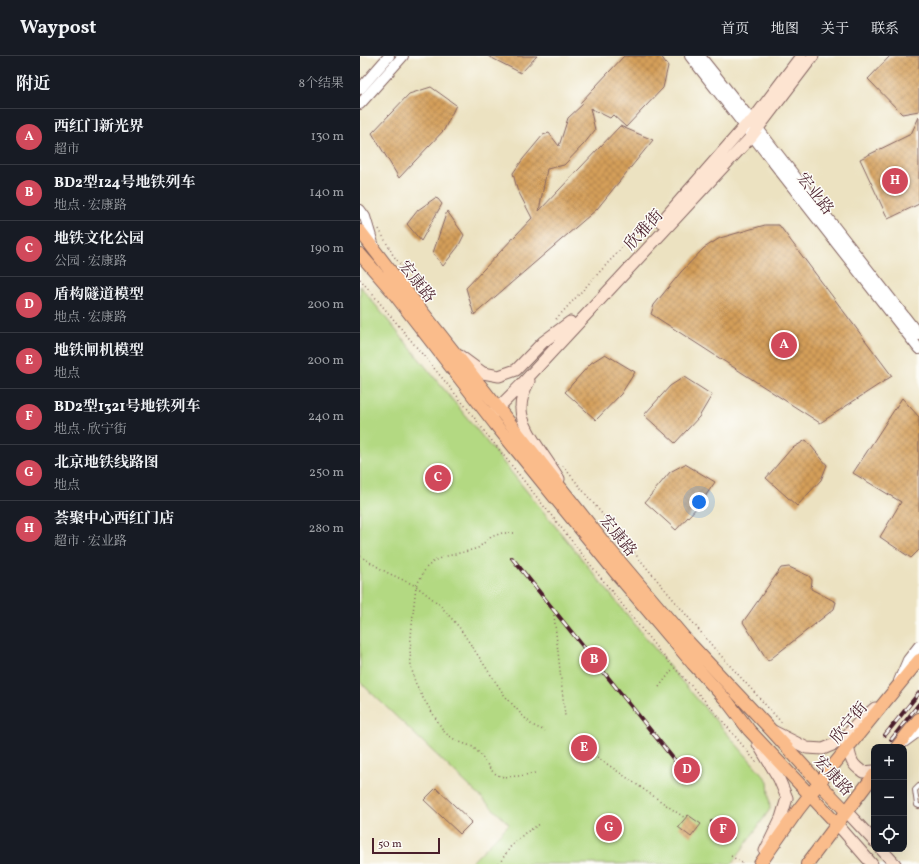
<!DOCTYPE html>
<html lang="zh">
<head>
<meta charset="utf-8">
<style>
  :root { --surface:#171b24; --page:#20242c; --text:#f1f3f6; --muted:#9ea1a6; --line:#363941; --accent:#d1495b }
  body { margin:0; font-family:Vollkorn,"Noto Serif SC",serif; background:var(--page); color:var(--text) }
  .controls { position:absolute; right:12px; bottom:12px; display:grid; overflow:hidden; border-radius:8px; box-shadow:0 4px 16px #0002 }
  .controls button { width:36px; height:36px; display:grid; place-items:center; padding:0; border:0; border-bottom:1px solid var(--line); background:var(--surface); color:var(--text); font:20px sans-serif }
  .scale { position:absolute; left:12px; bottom:10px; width:68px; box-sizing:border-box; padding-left:4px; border:2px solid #4a1f2b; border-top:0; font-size:11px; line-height:14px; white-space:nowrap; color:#4a1f2b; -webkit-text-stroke:3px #fdfcf7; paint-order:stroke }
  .you { position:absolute; left:339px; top:446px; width:14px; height:14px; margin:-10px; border:3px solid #fff; border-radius:50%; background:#1a73e8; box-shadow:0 0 0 6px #1a73e833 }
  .badge { display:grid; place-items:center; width:26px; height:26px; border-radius:50%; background:var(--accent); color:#fff; font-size:13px; font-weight:700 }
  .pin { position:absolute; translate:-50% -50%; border:2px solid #fff; box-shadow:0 1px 4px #0006 }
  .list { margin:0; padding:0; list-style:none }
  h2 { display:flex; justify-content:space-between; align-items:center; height:52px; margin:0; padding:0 16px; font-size:17px }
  h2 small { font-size:13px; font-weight:400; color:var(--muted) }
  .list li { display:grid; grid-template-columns:26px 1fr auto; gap:12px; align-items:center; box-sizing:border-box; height:56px; padding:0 16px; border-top:1px solid var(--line) }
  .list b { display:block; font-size:15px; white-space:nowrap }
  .list p { margin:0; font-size:13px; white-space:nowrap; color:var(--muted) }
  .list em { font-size:13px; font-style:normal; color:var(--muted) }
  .icon { flex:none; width:22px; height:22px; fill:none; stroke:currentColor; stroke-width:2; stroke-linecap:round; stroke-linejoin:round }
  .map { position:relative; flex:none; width:559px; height:808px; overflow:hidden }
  header { display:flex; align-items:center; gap:24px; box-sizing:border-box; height:56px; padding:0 20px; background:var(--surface); border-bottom:1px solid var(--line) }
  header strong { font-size:19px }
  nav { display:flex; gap:22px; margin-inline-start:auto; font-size:14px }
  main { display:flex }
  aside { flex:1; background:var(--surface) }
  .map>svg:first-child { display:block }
  .green { fill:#b3d982; stroke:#7e7c56 }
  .building { fill:url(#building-cross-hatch) }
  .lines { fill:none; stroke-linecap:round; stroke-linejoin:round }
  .service-casing { stroke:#836360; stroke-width:6 }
  .tertiary-casing { stroke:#836360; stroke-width:12 }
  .secondary-casing { stroke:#836360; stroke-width:13 }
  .primary-casing { stroke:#836360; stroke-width:14 }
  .path { stroke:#836360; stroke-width:1.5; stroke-dasharray:1 3; stroke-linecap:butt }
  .service { stroke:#fff; stroke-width:4 }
  .tertiary { stroke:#fff; stroke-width:10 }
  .secondary { stroke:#fde4d1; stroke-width:11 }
  .primary { stroke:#fabc8b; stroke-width:12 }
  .rail-casing { stroke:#4a1f2b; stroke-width:4 }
  .rail { stroke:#fdfcf7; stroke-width:2.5; stroke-dasharray:8; stroke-linecap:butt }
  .labels { text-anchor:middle; stroke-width:3; stroke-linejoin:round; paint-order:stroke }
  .street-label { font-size:16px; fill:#4a1f2b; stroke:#fdfcf7 }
</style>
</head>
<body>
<header>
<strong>Waypost</strong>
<nav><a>首页</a><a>地图</a><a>关于</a><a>联系</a></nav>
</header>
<main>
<aside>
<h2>附近<small>8个结果</small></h2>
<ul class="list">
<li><span class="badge">A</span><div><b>西红门新光界</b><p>超市</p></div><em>130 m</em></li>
<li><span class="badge">B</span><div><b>BD2型124号地铁列车</b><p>地点 · 宏康路</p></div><em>140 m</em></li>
<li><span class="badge">C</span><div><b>地铁文化公园</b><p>公园 · 宏康路</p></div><em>190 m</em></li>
<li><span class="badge">D</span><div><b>盾构隧道模型</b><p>地点 · 宏康路</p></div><em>200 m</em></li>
<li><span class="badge">E</span><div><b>地铁闸机模型</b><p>地点</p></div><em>200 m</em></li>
<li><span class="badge">F</span><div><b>BD2型1321号地铁列车</b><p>地点 · 欣宁街</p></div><em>240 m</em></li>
<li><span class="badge">G</span><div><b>北京地铁线路图</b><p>地点</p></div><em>250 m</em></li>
<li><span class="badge">H</span><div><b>荟聚中心西红门店</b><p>超市 · 宏业路</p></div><em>280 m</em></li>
</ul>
</aside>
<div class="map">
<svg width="559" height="808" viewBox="0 0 559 808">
  <defs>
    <pattern id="building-cross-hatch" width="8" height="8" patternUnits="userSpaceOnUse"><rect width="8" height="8" fill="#d49f5a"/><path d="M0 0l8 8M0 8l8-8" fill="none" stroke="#ae814b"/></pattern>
  </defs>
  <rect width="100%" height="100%" fill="#fdfcf7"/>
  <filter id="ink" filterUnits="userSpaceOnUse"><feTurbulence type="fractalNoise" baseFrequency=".025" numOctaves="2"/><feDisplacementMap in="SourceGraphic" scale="8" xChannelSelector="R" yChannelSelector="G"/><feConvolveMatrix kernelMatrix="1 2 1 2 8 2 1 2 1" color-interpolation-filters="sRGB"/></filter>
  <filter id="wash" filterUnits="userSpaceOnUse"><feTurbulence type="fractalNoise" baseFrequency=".012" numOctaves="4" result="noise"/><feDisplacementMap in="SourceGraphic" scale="16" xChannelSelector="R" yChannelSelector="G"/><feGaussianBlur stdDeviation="0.9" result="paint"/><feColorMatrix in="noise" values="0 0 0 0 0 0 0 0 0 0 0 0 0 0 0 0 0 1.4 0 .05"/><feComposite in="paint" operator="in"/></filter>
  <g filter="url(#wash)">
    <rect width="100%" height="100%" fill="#ece2c1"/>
    <path class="green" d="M 0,230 L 312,614 L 408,725 L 410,753 L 372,808 L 110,808 L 149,768 L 0,626 Z"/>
    <g id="blocks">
      <path class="building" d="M 128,0 L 177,0 L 161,17 Z
        M 264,0 L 301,0 L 308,10 L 303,32 L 266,71 L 253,59 L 250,62 L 230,52 L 235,74 L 224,88 L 204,109 L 187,113 L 179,155 L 260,70 L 293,84 L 237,153 L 114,259 L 106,232 L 172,162 L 157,133 L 153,117 L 163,103 L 183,79 L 189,77 L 199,90 L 208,62 L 223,48 L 220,47 Z
        M 530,0 L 559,0 L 559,55 L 542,58 L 508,23 Z
        M 71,31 L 96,49 L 84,74 L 39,122 L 12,77 L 49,38 Z
        M 559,61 L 559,148 L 528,163 L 500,103 L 551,78 Z
        M 75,142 L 78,143 L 82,148 L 61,185 L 47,168 L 58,154 Z
        M 87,155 L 104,179 L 98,191 L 83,210 L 73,197 Z
        M 405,169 L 419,169 L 532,320 L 460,367 L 291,258 L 294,249 L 321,216 L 344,192 L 360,182 Z
        M 245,298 L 275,316 L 261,338 L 236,364 L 205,336 L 231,307 Z
        M 324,321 L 352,339 L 339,361 L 315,387 L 284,359 L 310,330 Z
        M 542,342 L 559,361 L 559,494 L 551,502 L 520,481 L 541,446 L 493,417 Z
        M 446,384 L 467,409 L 461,424 L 437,450 L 406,422 L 431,393 Z
        M 325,408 L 355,426 L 340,448 L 316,474 L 285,446 L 310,416 Z
        M 429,511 L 449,520 L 452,524 L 451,533 L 476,546 L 474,553 L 408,605 L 383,566 L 421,512 Z
        M 76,732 L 112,766 L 100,778 L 64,744 Z
        M 328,759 L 341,768 L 331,781 L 318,771 Z"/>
    </g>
  </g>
  <g filter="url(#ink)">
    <use href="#blocks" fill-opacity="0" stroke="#836360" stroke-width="1"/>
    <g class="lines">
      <g class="service-casing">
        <path id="service" d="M 559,730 L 555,734 L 557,749 L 559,750"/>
      </g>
      <g class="tertiary-casing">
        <path id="tertiary" d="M 330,0 L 559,293
          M 340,0 L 392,65 L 559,279
          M 0,33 L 29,0
          M 0,48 L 43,0
          M 0,154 L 5,161 L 14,191
          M 539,625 L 548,604 L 559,590
          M 544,686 L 559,675"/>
      </g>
      <g class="secondary-casing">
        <path id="secondary" d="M 301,166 L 385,70 L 392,65 L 441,0
          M 100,300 L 123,317 L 139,320 L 156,314 L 183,286 L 210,266
          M 169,325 C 164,334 161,342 161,352 C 160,371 189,405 199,423
          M 132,358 L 160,330 L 392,80 L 453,0
          M 413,675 L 447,692 L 463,693 L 475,688 L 486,680 L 501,664 L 515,652
          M 398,688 L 419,723 L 427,742 L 421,762 L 405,795
          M 488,690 C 491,704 491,708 503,716 L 514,715
          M 486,755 L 514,785
          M 477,768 L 512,808
          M 521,793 L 535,808"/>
      </g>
      <g class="primary-casing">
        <path id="primary" d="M 0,175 L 32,217 L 245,488 L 323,580 L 412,675 L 459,727 L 486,755
          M 0,198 L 32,235 L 135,368 L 256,517 L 333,608 L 367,645 L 389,674 L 477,768
          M 537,691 L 559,663
          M 400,808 L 438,754 L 459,727 L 559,604
          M 447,808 L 514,719"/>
      </g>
      <path class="path" d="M 19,173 L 33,199 L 58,231
        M 0,223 L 107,352 L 125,376 L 300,596 L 356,657 L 397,707
        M 196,263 L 297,154
        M 203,410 L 256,475 L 354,592 L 422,667
        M 154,477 L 142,477 L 131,481 L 118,492 L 108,495 L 83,501 L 74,505 L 66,512 L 56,530 L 53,557 L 50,594 L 51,610 L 55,626 L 63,642 L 85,677 L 97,685 L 113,691 L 120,698 L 131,714 L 137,719 L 144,721 L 160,720 L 175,717
        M 0,500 L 26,516 L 56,530 L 79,548 L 99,571 L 145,640 L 161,658 L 172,669 L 185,675
        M 194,559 L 205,660
        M 299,631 L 312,614
        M 224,692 L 325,762
        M 371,800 L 384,808
        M 139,808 L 151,790 L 165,777 L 180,768"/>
      <use href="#service" class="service"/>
      <use href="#tertiary" class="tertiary"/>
      <use href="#secondary" class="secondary"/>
      <use href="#primary" class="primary"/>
      <g class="rail-casing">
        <path id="rail" d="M 152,502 L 320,711
          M 525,679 L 559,637
          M 531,684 L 559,648
          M 352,766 L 372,781"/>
      </g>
      <use href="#rail" class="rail"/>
    </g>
  </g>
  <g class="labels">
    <g class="street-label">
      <text transform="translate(456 137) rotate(52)" y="6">宏业路</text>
      <text transform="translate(283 173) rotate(-47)" y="6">欣雅街</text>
      <text transform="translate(58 225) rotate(52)" y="6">宏康路</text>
      <text transform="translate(259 479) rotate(51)" y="6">宏康路</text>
      <text transform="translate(488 666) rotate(-50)" y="6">欣宁街</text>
      <text transform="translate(474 719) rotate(47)" y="6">宏康路</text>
    </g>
  </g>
</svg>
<div class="controls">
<button>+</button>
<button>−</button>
<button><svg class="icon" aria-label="locate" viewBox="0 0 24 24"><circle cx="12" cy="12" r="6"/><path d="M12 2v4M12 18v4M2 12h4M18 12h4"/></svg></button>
</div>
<div class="scale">50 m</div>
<div class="you"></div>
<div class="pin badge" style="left:424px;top:289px">A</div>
<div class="pin badge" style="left:234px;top:604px">B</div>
<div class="pin badge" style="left:78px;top:422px">C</div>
<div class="pin badge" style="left:327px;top:714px">D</div>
<div class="pin badge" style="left:224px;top:692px">E</div>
<div class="pin badge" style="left:363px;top:774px">F</div>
<div class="pin badge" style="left:249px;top:772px">G</div>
<div class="pin badge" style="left:535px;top:125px">H</div>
</div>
</main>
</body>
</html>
